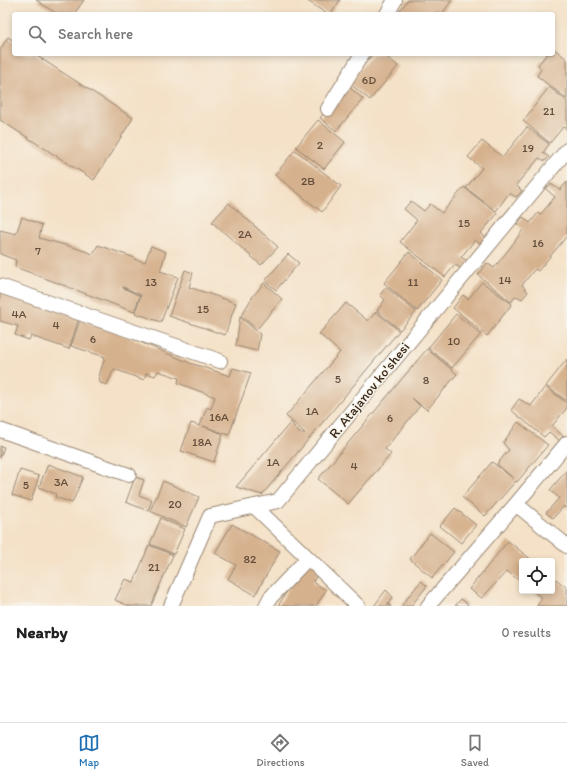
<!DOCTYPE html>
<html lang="en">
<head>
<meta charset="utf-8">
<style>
  :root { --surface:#fff; --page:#f2f2f2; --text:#222; --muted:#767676; --line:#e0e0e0; --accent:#1f6fb2 }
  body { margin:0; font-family:Itim,sans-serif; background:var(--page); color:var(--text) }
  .controls { position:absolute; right:12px; bottom:12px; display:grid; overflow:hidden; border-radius:4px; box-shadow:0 2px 6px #0003 }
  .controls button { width:36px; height:36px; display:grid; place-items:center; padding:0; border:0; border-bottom:1px solid var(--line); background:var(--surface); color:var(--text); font:20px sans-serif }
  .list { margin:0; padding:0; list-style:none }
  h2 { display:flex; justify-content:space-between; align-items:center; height:52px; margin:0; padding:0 16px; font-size:17px }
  h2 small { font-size:13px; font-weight:400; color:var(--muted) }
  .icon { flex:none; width:22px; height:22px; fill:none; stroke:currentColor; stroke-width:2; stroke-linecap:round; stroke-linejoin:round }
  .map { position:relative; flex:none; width:567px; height:606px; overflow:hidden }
  .search { position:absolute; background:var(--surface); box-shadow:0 2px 6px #0003; left:12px; right:12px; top:12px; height:44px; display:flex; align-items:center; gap:10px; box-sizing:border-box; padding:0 14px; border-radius:4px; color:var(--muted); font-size:15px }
  .sheet { height:116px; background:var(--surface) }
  nav { display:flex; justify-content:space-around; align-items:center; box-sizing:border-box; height:56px; border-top:1px solid var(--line); background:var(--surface); font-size:11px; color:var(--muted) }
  nav a { display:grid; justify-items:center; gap:2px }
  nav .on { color:var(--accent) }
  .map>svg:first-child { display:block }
  .building { fill:#d6b18d }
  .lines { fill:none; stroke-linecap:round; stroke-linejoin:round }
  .minor-casing { stroke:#988672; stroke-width:16 }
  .minor { stroke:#fff; stroke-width:14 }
  .labels { text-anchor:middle; stroke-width:3; stroke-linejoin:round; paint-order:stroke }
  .number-label { font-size:12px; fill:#624c3a }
  .street-label { font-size:14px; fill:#3b2a1e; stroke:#f7f3e8 }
</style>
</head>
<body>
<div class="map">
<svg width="567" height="606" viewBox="0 0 567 606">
  <rect width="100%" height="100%" fill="#f7f3e8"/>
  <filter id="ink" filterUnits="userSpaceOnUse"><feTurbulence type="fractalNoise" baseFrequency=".025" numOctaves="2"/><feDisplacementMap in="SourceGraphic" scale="8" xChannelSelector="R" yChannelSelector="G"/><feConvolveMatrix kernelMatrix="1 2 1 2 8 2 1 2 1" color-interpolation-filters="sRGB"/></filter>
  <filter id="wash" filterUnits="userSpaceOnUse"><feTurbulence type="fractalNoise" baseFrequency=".012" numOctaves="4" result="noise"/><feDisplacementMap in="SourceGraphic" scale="16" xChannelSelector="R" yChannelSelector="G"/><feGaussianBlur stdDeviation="0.9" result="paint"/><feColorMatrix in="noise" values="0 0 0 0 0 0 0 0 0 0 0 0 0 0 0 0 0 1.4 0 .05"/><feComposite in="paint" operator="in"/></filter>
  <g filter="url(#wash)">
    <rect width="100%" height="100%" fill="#f4e1c7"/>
    <g id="blocks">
      <path class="building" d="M 36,0 L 84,0 L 74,14 L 57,14 Z
        M 306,0 L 340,0 L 331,14 L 327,14 Z
        M 408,0 L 452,0 L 442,14 L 436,12 L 434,14 L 399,14 L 398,13 Z
        M 8,37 L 14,41 L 14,54 L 34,54 L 133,118 L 94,180 L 0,120 L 0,50 Z
        M 553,48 L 567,59 L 567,99 L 537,76 L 541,69 L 538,65 L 547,54 L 553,54 Z
        M 373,54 L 383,54 L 398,66 L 370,100 L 349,83 Z
        M 347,85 L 363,99 L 336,131 L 320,118 Z
        M 549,87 L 567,101 L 567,129 L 563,127 L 550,143 L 523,121 Z
        M 318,120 L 345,142 L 324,169 L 296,147 Z
        M 527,127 L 549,144 L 543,153 L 549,157 L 545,161 L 539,158 L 516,185 L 522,191 L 516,197 L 509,193 L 496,211 L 466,188 L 482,168 L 468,157 L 482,141 L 503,157 Z
        M 295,150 L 341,186 L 322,212 L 275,175 Z
        M 567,182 L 567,236 L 538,271 L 535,269 L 522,285 L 528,292 L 522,299 L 516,296 L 511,302 L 478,275 L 487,263 L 494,268 L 509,249 L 523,230 L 517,224 L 523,217 L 530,223 L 538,213 L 540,215 L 555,197 L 546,189 L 551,184 L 560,190 Z
        M 464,187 L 497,214 L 481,233 L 488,240 L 483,246 L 475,240 L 461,257 L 469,262 L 463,269 L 455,265 L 445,277 L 400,242 L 417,220 L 404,209 L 411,201 L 424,211 L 430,204 L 442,213 Z
        M 229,203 L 278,247 L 261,265 L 212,222 Z
        M 22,217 L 42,225 L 39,238 L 76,248 L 93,254 L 98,245 L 135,258 L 134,259 L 145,262 L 151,246 L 166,252 L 160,271 L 178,277 L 161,322 L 135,313 L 141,295 L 123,287 L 123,288 L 140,296 L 134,312 L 63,285 L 15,267 L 16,260 L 0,254 L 0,230 L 16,234 Z
        M 409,252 L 442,280 L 417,311 L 384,283 Z
        M 288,254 L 299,263 L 276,290 L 265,281 Z
        M 185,270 L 193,273 L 189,287 L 236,303 L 225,335 L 169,316 Z
        M 482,282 L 512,304 L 487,336 L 453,308 L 463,295 L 468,299 Z
        M 264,283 L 282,299 L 257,329 L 241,316 L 253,296 Z
        M 386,287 L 416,312 L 400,330 L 377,311 L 385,300 L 380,295 Z
        M 0,293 L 80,314 L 69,349 L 31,336 L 29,340 L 15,335 L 18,326 L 0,321 Z
        M 346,303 L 368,321 L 376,312 L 399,331 L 262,495 L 236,487 L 291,422 L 299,433 L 305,433 L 286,416 L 340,352 L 319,334 Z
        M 456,314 L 481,334 L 452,368 L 428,348 Z
        M 240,317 L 260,334 L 257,351 L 236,346 Z
        M 80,320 L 114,331 L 190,363 L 230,376 L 233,368 L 251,373 L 229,435 L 203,426 L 223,434 L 214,462 L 181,451 L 191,423 L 200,426 L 207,407 L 211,409 L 215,397 L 178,383 L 179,378 L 158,371 L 155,376 L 146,373 L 144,380 L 114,369 L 107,385 L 100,383 L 99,376 L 105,357 L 71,346 Z
        M 427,349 L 457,374 L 427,410 L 412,398 L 420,406 L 385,449 L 391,454 L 348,504 L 318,479 Z
        M 567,359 L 567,401 L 546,386 Z
        M 545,387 L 567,403 L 567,408 L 552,426 L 563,436 L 560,441 L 549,432 L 544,437 L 511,410 L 519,399 L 531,406 Z
        M 518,422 L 548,445 L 517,482 L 516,481 L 485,516 L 462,497 L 492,462 L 514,479 L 497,464 L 509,450 L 503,443 Z
        M 0,446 L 4,447 L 0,458 Z
        M 48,464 L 83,477 L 72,503 L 55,497 L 56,494 L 39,487 Z
        M 20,470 L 39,476 L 31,501 L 12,495 Z
        M 567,470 L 567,509 L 564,506 L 553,518 L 546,513 L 559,498 L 550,490 Z
        M 135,477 L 144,480 L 139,495 L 152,500 L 148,511 L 126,502 Z
        M 163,481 L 199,497 L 186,527 L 150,511 Z
        M 455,508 L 476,525 L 461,543 L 440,526 Z
        M 161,518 L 185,529 L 174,554 L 150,544 Z
        M 232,524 L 280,551 L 255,595 L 228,579 L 236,565 L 215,553 Z
        M 430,533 L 454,552 L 432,578 L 410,559 Z
        M 508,541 L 533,561 L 522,561 L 522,583 L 507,571 L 482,598 L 469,589 Z
        M 149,545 L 173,555 L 151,606 L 129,606 L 115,600 L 125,579 L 134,582 Z
        M 308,556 L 322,565 L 313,582 L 326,590 L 316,606 L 278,606 Z
        M 552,576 L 567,588 L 567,606 L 537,606 L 542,598 L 533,591 L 552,591 Z
        M 421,581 L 427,586 L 411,606 L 401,606 Z
        M 386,590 L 393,597 L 388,604 L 391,606 L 374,606 Z
        M 461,599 L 468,604 L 467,606 L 455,606 Z"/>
    </g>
  </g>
  <g filter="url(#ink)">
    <use href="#blocks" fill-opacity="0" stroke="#988672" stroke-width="1"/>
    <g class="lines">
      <g class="minor-casing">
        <path id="minor" d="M 387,14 L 395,0
          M 328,109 L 362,54
          M 0,286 L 220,361
          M 0,430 L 129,475
          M 516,504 L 567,546
          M 254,506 L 358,606
          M 171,606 L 210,516 L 278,501 L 567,150
          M 266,606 L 270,598 L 308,558
          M 428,606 L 516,504 L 567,443"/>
      </g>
      <use href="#minor" class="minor"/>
    </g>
  </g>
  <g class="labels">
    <g class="number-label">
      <text x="369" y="84">6D</text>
      <text x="549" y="115">21</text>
      <text x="320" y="149">2</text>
      <text x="528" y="152">19</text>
      <text x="308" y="185">2B</text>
      <text x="464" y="227">15</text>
      <text x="245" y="238">2A</text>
      <text x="538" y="247">16</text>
      <text x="38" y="255">7</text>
      <text x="505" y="284">14</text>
      <text x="151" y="286">13</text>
      <text x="413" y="286">11</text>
      <text x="203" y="313">15</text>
      <text x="19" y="318">4A</text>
      <text x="56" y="329">4</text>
      <text x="93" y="343">6</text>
      <text x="454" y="345">10</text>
      <text x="338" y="383">5</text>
      <text x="426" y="384">8</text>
      <text x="312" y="415">1A</text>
      <text x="219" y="421">16A</text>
      <text x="390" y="422">6</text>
      <text x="202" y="446">18A</text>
      <text x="273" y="466">1A</text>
      <text x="354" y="470">4</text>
      <text x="61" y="486">3A</text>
      <text x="26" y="489">5</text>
      <text x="175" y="508">20</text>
      <text x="250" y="563">82</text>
      <text x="154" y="571">21</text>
    </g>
    <g class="street-label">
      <text transform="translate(369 390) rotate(-51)" y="5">R. Atajanov ko'shesi</text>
    </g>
  </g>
</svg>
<div class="controls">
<button><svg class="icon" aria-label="locate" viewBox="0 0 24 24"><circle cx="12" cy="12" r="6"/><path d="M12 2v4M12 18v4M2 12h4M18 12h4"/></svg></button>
</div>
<div class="search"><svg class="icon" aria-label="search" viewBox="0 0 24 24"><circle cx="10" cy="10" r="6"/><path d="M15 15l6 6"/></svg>Search here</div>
</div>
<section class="sheet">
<h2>Nearby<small>0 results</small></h2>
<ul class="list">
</ul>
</section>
<nav>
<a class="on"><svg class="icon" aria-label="map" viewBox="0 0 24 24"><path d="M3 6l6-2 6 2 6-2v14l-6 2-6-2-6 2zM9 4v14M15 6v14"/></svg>Map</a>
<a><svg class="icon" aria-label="directions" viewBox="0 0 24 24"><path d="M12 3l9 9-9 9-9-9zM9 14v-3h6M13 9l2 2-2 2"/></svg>Directions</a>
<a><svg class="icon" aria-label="saved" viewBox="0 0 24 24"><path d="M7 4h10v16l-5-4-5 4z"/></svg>Saved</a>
</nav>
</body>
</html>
